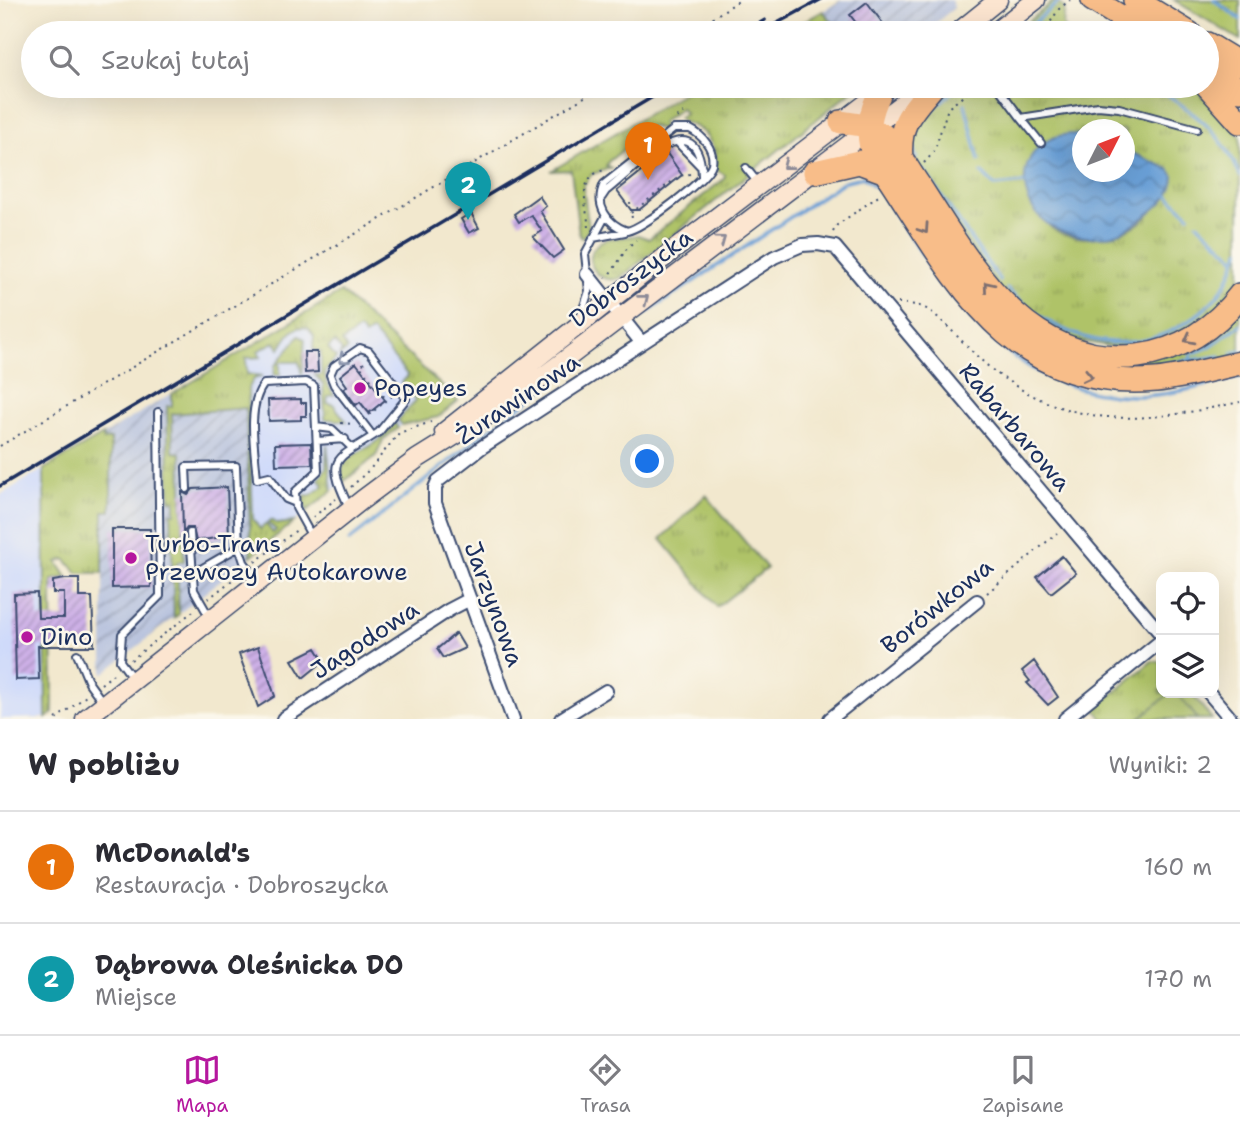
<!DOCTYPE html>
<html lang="pl">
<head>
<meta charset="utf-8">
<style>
  :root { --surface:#fff; --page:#f2f2f3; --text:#2b2b33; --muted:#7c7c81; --line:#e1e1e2; --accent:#b5179e }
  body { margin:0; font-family:"Shantell Sans",sans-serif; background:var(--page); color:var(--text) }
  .controls { position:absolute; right:21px; bottom:21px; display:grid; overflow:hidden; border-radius:14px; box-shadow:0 7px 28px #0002 }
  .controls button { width:63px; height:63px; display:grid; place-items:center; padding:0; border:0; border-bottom:2px solid var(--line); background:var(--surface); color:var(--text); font:35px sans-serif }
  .compass { position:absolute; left:1072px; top:119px; width:63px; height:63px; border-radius:50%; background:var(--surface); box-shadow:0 7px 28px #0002; rotate:48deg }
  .you { position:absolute; left:648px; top:462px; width:24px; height:24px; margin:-18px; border:5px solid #fff; border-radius:50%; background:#1a73e8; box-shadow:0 0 0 10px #1a73e833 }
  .badge { display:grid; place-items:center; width:46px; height:46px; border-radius:50%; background:var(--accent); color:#fff; font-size:23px; font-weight:700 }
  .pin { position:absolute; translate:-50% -58px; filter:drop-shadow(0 2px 4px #0008) }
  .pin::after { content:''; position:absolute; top:37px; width:24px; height:21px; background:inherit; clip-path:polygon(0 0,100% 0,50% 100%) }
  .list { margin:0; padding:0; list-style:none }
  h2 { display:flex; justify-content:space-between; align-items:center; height:91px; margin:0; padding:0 28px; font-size:30px }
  h2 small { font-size:23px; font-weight:400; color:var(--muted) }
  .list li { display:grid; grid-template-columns:46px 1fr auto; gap:21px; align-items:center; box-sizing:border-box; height:112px; padding:0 28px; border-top:2px solid var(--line) }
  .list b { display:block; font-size:26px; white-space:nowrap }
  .list p { margin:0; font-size:23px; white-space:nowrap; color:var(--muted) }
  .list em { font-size:23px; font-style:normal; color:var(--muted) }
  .icon { flex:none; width:38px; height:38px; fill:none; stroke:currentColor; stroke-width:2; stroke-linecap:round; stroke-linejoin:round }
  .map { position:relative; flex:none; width:1240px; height:719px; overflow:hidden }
  .search { position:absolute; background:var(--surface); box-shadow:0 7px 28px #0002; left:21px; right:21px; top:21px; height:77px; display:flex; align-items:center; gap:18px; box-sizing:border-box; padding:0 24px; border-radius:38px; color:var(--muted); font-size:26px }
  .sheet { height:315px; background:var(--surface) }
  nav { display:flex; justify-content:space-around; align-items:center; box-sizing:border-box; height:98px; border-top:2px solid var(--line); background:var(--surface); font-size:19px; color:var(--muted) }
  nav a { display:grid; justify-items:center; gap:4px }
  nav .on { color:var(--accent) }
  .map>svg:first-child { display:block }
  .built { fill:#cfdafa }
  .industrial { fill:url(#industrial-furrows) }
  .grass { fill:url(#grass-tufts); stroke:#657962; stroke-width:2; fill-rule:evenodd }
  .pitch { fill:#afc367; stroke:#657962; stroke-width:2 }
  .water { fill:url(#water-waves); stroke:#42679a; stroke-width:2 }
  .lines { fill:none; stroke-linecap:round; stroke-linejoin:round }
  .stream { stroke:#699fd6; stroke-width:3.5 }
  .building { fill:url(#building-hatch) }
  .service-casing { stroke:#3b4b6f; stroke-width:10 }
  .minor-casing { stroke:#3b4b6f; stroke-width:16 }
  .secondary-casing { stroke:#3b4b6f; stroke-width:21 }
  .motorway-casing { stroke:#3b4b6f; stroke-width:26 }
  .path { stroke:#3b4b6f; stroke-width:2; stroke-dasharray:2 5; stroke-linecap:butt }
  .service { stroke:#fff; stroke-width:6 }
  .minor { stroke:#fff; stroke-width:12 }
  .secondary { stroke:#fce5d0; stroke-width:18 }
  .motorway { stroke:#f8bd89; stroke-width:23 }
  .rail { stroke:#1b2f5e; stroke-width:3.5 }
  .oneway { stroke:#8c8a97 }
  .oneway2 { stroke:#7e6f71 }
  .oneway3 { stroke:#8d97ae }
  .poi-dot { fill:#b5179e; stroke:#fbf7ec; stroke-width:2.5 }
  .labels { text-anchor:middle; stroke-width:5; stroke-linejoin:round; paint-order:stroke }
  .street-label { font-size:24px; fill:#1b2f5e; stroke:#fbf7ec }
  .poi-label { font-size:24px; fill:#1b2f5e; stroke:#fbf7ec; text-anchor:start }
</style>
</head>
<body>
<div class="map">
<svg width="1240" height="719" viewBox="0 0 1240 719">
  <defs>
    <pattern id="industrial-furrows" width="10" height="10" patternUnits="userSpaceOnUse" patternTransform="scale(1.75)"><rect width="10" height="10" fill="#bac4de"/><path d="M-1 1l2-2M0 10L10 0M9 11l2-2" fill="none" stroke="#96a0b7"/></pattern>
    <pattern id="grass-tufts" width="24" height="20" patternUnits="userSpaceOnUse" patternTransform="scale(1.75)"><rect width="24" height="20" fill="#afc367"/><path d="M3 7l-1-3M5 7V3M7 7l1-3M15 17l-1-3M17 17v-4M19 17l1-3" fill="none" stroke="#8e9f58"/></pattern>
    <pattern id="water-waves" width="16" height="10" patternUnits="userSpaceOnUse" patternTransform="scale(1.75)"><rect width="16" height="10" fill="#699fd6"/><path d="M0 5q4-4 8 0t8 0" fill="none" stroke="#5682b1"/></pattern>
    <pattern id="building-hatch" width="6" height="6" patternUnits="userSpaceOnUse" patternTransform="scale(1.75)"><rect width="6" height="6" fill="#ceb0e7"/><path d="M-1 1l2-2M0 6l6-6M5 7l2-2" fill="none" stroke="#a690be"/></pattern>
  </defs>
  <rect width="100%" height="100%" fill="#fbf7ec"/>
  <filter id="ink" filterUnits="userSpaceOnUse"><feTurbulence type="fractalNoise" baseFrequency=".0143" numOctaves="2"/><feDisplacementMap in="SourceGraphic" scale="14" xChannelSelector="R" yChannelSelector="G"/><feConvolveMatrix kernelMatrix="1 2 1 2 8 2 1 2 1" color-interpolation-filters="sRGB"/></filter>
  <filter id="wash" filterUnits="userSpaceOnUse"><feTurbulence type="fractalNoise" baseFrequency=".00686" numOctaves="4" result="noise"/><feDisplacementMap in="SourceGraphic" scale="28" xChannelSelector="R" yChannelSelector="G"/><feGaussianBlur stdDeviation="1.57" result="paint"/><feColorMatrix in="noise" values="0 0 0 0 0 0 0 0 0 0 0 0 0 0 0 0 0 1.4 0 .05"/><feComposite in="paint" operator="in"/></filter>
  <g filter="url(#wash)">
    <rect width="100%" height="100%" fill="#f2e8ce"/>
    <path class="built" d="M 341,292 L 458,401 L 438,417 L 408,421 L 392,432 L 383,441 L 376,456 L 251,556 L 244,350 Z
      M 44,469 L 46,718 L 0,719 L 0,495 Z"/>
    <path class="industrial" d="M 841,0 L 951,0 L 954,8 L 923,33 L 842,33 L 823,11 Z
      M 244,350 L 251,556 L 103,674 L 103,435 Z"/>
    <path class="grass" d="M 1174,0 L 1240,0 L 1240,40 Z
      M 1054,1 L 1065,8 L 1063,25 L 1067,33 L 1014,33 Z
      M 823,11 L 842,33 L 784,33 Z
      M 695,86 L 858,86 L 620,278 C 597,286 579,257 600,242 C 610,235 626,239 638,235 L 649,239 L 724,179 L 725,175 L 715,169 C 718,152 710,134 694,126 C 687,123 684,124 679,118 L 685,113 L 681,108 L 662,122 L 663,130 L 652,126 L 608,162 L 606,166 L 611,168 L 592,174 L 583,186 L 589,230 L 582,238 L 579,234 L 571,170 L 551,171 Z
      M 949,86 L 1193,86 L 1213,103 L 1240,136 L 1240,279 L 1218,307 L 1180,334 L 1127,349 L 1063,338 L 1003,294 L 909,160 L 907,134 L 934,97 ZM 1082,130 L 1124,130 L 1125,150 L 1169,169 C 1162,183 1158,201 1149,214 C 1131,238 1078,245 1053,229 C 1041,220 1032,196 1024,183 L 1028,164 L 1052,138 L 1082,135 Z
      M 982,288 L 1114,362 L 1240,304 L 1240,357 L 1130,374 L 1056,359 Z
      M 341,292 L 458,401 L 438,417 L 402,425 L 398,420 L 416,401 L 401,383 L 408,376 L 372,331 L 365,336 L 359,329 L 342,342 L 347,350 L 339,356 L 342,351 L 335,342 L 328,348 L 336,358 L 325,371 L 326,382 L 334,395 L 328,396 L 327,403 L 333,404 L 346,421 L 325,419 L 323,384 L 315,375 L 321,375 L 321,352 L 313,349 L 314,336 L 308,328 C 293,324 287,338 280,349 L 274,342 L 258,351 L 261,357 L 246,358 L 247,374 L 262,376 L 254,379 L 248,389 L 253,519 L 260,529 L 266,524 L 273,533 L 276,530 L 268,523 L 271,520 L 278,524 L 294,522 L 251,556 L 246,408 L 172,414 L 173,452 L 181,453 L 184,561 L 177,562 L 179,614 L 174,618 L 171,513 L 175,513 L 175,501 L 170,500 L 167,406 L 172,406 L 172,394 Z
      M 299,336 L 305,339 L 302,375 L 299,362 L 280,362 L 280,375 L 274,375 L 275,366 Z
      M 395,423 L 398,428 L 383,440 L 376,456 L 343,482 C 334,456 364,453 379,440 C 385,435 390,429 395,423 Z
      M 103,435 L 103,440 L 111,439 L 111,511 L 103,511 L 103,573 L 78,573 L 65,559 L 57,562 L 67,577 L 52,580 L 53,713 L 46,718 L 44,469 Z
      M 327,444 L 332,491 L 307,511 L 303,500 L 305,495 L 311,495 L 323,486 L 319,479 L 326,468 Z
      M 706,495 L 767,568 L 717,607 L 661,539 Z
      M 1152,661 L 1161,662 L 1161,693 L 1191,693 L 1212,719 L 1103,719 L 1095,709 Z"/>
    <path class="pitch" d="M 1170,693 L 1176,693 L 1198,719 L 1139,719 Z"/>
    <path class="water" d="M 1072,134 L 1082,135 L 1082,172 L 1124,172 L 1125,150 L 1169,169 L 1174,176 C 1174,195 1157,208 1143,218 C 1122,235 1104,240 1078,236 C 1008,224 1008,138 1072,134 Z"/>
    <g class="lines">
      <path class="stream" d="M 1214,0 L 1240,19
        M 1022,33 L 1061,0
        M 1155,86 C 1192,112 1224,132 1240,176
        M 965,104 L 979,160
        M 913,136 L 925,116 L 959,86
        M 912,144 L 916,158
        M 924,171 L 1000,281
        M 982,173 L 995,186 L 1024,183
        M 1168,195 L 1189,215
        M 885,199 C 948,292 1008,397 1136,396 C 1171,396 1206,385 1240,377
        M 1197,223 L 1236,259
        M 1007,289 C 1055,336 1120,362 1182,325 C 1199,315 1215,301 1225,285 C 1232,274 1235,261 1240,250
        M 643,315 L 845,181 L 863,177 L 878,189
        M 1232,353 L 1240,351
        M 1190,361 L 1191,354 L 1209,347 L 1240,325
        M 1135,368 L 1220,356
        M 349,541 L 481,436 L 619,333"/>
    </g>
    <g id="blocks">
      <path class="building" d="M 867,2 L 890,33 L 864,33 L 850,15 Z
        M 666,152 L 682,175 L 639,210 L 631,210 L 617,191 Z
        M 539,196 L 546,206 L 540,211 L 564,250 L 553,258 L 533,237 L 542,231 L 531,215 L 519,222 L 514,214 Z
        M 471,213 L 479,228 L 469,233 L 461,219 Z
        M 304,352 L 317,352 L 318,372 L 305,373 Z
        M 356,363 L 385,400 L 369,413 L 360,402 L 356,405 L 344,389 L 347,386 L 340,376 Z
        M 301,399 L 301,403 L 306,403 L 306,416 L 301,416 L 301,420 L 269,421 L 268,400 Z
        M 311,443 L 312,464 L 276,465 L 275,444 Z
        M 227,487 L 229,536 L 196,541 L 193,528 L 187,528 L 183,533 L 182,492 L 188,495 L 193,489 Z
        M 112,529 L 150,529 L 151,587 L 112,588 Z
        M 1062,556 L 1076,573 L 1051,593 L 1037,577 Z
        M 65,579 L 79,579 L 79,597 L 92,597 L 94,646 L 38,646 L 39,679 L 16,680 L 14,594 L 37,593 L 38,618 L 64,618 L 64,593 L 53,593 L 53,581 Z
        M 456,633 L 465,648 L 443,658 L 437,649 Z
        M 258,647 L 275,696 L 258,707 L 239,654 Z
        M 316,648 L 324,661 L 303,678 L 292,660 Z
        M 1034,661 L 1058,697 L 1048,705 L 1027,683 L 1030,681 L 1022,671 Z"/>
    </g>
  </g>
  <g filter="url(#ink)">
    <use href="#blocks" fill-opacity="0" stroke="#3b4b6f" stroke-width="2"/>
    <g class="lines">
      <g class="service-casing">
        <path id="service" d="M 997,86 L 1021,118 L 1098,106 L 1119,108 L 1197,129
          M 1021,118 L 1041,143
          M 674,129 L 690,129 C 702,135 715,149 712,164 C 708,179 643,228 627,231 C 607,224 594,205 604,184 Z
          M 677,142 L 702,168
          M 746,168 L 759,184
          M 602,197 L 606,191 C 634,169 700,99 702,177
          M 593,238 L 625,232
          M 581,315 L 589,291 L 585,254 L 605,217
          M 316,427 L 332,429 L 351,447
          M 317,441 L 345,439
          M 187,489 L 186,467 L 236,466 L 239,547 L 244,562 L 258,580
          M 296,503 L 286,499 L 269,476 L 257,479 C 255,451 246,406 264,384 L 306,382 L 314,386 L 318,471 L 295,492 L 296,508 L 312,537
          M 350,509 C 323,454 337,461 379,432 L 406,399 L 369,351 L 360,348 L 334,366 L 330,375 L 334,385 L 373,436
          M 190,533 L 194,590 L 210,618
          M 192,574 L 239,547
          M 77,654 L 89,683 L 102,701
          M 134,680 L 120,661 L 122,634 L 160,596 L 158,412"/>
      </g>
      <g class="minor-casing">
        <path id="minor" d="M 587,274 L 641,342
          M 1209,693 L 1231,719
          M 283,719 L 449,610 L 470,599
          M 513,719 L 435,503 L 435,488 L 438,481 L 482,447 L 774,257 L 802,245 L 818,244 L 835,247 L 1161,634
          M 561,719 L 606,691
          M 830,719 L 977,601
          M 1065,719 L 1161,641"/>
      </g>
      <g class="secondary-casing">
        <path id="secondary" d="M 957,33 L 998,0
          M 994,33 L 1036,0
          M 444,432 L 675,249 L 889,86
          M 85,719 L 362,500 L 417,459 L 512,400 L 921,90"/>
      </g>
      <g class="motorway-casing">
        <path id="motorway" d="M 1093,0 L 1147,33
          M 1135,0 L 1189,33
          M 1207,44 L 1240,64
          M 1207,69 L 1240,90
          M 1207,85 L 1240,122
          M 880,93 C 870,111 865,136 874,155 C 948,262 1002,394 1156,380 C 1184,377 1212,369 1240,363
          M 841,122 L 861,125 L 883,135 C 898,150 908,170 920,187 C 971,266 1028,369 1138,356 C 1179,351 1215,328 1240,295
          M 901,159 C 898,123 911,112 933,86
          M 815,172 L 859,162 L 886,172"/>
      </g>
      <path class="path" d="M 689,33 L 740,0
        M 1043,33 L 1059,9 L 1070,0
        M 677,118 L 684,113
        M 924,163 L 934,152 L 948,108 L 976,86
        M 630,202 L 632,219
        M 631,213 L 679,176 L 690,174
        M 589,227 C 586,206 576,176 605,170
        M 833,232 L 837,225 L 880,195
        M 605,278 C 619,267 621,251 636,240
        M 898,303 L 917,305 L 929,310 C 952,328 971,353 995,372 C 1077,433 1147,422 1240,402
        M 364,363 L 360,366 L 386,399
        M 369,415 L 392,396
        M 341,423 L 353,424
        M 0,446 L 603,86
        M 351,487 L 371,468 L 399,433 L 431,422
        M 313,517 L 336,499
        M 255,562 L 298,529
        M 987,593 L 1057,533
        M 208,599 L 240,574
        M 131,660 L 196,609
        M 101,684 L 116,672
        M 56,719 L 86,696"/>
      <use href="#service" class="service"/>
      <use href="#minor" class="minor"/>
      <use href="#secondary" class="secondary"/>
      <use href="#motorway" class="motorway"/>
      <path class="rail" d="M 743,33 L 765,20
        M 759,33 L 820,0
        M 0,486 L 671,86"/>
    </g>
    <defs><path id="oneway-chevron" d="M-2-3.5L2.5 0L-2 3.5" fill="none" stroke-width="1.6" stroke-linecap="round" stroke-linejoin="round" transform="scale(1.75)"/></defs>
    <g class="oneway">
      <use href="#oneway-chevron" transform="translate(787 165) rotate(142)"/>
      <use href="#oneway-chevron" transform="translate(721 240) rotate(-36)"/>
      <use href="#oneway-chevron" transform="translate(644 299) rotate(-38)"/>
    </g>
    <g class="oneway2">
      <use href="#oneway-chevron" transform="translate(924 229) rotate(56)"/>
      <use href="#oneway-chevron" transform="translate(988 286) rotate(-130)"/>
      <use href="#oneway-chevron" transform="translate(1189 339) rotate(152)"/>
      <use href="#oneway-chevron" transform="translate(1088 376) rotate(12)"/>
    </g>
    <use class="oneway3" href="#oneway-chevron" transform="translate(343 359) rotate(141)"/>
  </g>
  <g class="poi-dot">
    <circle cx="360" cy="388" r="7"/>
    <circle cx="131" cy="558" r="7"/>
    <circle cx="27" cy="637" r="7"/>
  </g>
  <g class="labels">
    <g class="street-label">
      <text transform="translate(631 278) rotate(-37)" y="8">Dobroszycka</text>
      <text transform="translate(518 399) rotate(-34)" y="8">Żurawinowa</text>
      <text transform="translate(1015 427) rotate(50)" y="8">Rabarbarowa</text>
      <text transform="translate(494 604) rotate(70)" y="8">Jarzynowa</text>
      <text transform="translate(937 606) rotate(-39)" y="8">Borówkowa</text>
      <text transform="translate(365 640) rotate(-33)" y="8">Jagodowa</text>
    </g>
    <g class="poi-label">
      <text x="374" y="396">Popeyes</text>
      <text x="145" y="552">Turbo-Trans<tspan x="145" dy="28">Przewozy Autokarowe</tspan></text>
      <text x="41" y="645">Dino</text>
    </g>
  </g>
</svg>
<div class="controls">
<button><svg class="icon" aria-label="locate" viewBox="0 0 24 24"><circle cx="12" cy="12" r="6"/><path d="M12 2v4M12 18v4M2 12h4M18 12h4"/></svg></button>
<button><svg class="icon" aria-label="layers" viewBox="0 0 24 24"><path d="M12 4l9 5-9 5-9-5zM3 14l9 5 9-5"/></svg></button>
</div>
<svg class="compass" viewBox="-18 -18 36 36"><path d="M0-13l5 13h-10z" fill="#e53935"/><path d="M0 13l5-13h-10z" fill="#7c7c81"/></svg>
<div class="you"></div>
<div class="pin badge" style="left:648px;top:180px;background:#e8710a">1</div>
<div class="pin badge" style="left:468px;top:220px;background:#0f9aa8">2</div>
<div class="search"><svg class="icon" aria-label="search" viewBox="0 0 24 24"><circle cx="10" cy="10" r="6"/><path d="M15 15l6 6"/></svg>Szukaj tutaj</div>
</div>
<section class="sheet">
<h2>W pobliżu<small>Wyniki: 2</small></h2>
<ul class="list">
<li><span class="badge" style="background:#e8710a">1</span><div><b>McDonald's</b><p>Restauracja · Dobroszycka</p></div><em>160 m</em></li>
<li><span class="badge" style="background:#0f9aa8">2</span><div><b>Dąbrowa Oleśnicka DO</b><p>Miejsce</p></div><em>170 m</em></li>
</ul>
</section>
<nav>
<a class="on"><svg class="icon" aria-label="map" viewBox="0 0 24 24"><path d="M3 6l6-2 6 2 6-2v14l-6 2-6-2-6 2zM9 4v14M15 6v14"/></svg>Mapa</a>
<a><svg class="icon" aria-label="directions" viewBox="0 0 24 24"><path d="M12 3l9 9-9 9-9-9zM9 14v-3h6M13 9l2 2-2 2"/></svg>Trasa</a>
<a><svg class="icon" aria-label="saved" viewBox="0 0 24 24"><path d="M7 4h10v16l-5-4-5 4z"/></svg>Zapisane</a>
</nav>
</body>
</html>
